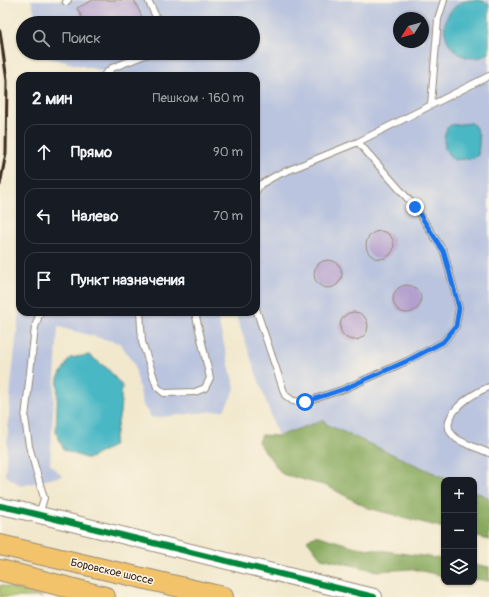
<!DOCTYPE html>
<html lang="ru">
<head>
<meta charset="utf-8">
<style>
  :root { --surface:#171b24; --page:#242831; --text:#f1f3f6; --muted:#9ea1a6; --line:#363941 }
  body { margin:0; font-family:Pangolin,sans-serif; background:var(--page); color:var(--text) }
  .controls { position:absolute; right:12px; bottom:12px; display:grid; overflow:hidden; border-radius:8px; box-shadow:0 1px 3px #0004 }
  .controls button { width:36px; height:36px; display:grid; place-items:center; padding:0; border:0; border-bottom:1px solid var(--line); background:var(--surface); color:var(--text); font:20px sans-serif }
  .compass { position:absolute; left:393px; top:12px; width:36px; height:36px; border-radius:50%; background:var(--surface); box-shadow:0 1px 3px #0004; rotate:233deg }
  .stop { position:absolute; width:12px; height:12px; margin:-9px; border:3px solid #1a73e8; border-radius:50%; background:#fff }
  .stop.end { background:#1a73e8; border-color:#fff; box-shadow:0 1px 4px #0008 }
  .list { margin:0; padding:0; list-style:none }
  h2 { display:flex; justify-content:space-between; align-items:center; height:52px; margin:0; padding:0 16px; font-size:17px }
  h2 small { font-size:13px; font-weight:400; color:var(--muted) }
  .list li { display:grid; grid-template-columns:26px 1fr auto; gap:12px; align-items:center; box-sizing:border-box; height:56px; margin:0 8px 8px; padding:0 8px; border:1px solid var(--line); border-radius:12px }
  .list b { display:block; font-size:15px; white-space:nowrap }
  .list em { font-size:13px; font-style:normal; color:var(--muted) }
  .icon { flex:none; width:22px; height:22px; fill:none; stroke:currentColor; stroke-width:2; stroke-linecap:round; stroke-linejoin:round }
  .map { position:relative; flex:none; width:489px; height:597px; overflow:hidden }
  .search { position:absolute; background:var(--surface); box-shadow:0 1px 3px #0004; left:16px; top:16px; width:244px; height:44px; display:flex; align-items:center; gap:10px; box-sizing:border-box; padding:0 14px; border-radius:22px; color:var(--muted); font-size:15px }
  .panel { position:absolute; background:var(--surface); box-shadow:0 1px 3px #0004; left:16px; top:72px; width:244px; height:244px; border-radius:12px }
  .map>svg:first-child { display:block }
  .industrial { fill:#bac4de; fill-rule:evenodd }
  .green { fill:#aac369; stroke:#727644 }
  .forest { fill:#87a95d; stroke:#616a3e }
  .water { fill:#49b7c4; stroke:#427071 }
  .building { fill:#b4a0ce }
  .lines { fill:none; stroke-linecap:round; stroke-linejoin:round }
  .service-casing { stroke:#968976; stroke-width:8 }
  .tertiary-casing { stroke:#968976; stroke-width:18 }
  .primary-casing { stroke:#968976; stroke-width:22 }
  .service { stroke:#fff; stroke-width:6 }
  .tertiary { stroke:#fff; stroke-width:16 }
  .primary { stroke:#f2c36a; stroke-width:20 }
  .rail { stroke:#3b2a1e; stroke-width:3 }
  .cycleway-casing { stroke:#fcf5e5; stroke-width:8 }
  .cycleway { stroke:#00873e; stroke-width:6 }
  .route { stroke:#1a73e8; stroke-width:5 }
  .labels { text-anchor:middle; stroke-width:3; stroke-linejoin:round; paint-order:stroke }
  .street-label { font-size:11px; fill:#3b2a1e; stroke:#fcf5e5 }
</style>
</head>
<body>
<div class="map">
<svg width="489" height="597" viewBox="0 0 489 597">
  <rect width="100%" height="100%" fill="#fcf5e5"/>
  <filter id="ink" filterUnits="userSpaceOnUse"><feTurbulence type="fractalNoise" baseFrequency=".025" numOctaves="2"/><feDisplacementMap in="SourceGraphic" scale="8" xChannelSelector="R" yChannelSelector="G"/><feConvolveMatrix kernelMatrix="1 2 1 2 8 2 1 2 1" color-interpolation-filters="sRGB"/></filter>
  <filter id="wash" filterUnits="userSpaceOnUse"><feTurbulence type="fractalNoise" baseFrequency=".012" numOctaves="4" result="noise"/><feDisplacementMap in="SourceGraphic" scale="16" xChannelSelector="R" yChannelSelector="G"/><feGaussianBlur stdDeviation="0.9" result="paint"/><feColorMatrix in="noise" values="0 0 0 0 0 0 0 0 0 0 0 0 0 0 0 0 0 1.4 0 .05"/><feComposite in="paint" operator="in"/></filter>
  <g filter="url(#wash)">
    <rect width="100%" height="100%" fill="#f1e8cd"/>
    <path class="industrial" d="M 31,0 L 489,0 L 489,498 L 474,491 L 474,480 L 449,480 L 326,424 L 324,420 L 278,436 L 235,312 L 256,312 L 256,76 L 123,76 L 49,58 L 47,53 L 253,53 L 253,23 L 38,23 ZM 399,18 L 423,18 L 423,42 L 399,42 Z
      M 20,305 L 20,312 L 216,312 L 235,389 L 224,410 L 152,418 L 143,405 L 134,363 L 120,343 L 58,327 L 50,464 L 62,476 L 21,486 L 5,475 L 11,385 Z"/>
    <path class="green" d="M 0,585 L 43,597 L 0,597 Z"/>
    <path class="forest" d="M 324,420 L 326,424 L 449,480 L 444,480 L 444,528 L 368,508 L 327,486 L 282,474 L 258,442 L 262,435 L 278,436 Z
      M 474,491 L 489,498 L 489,540 L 474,536 Z
      M 315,535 L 356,547 L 444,559 L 444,576 L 413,569 L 378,571 L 321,558 L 307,540 Z
      M 474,564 L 489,567 L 489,581 L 474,579 Z"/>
    <path class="water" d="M 467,0 L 480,0 L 489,4 L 489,53 C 455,75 421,18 467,0 Z
      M 472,123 C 482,134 479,142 478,155 L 474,158 L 454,160 C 443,151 442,141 447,128 L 451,125 Z
      M 89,355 L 108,369 L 122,386 L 120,413 L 113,446 L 88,459 L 64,450 L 56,432 L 58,378 L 70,358 Z"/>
    <g id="blocks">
      <path class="building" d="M 93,0 L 134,0 L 145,23 L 85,23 L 77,8 Z
        M366 245a14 14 0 1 1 28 0a14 14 0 1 1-28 0Z
        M314 274a14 14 0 1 1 28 0a14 14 0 1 1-28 0Z
        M393 299a14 14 0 1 1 28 0a14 14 0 1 1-28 0Z
        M340 326a14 14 0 1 1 28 0a14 14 0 1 1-28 0Z"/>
    </g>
  </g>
  <g filter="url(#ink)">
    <use href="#blocks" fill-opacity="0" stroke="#968976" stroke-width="1"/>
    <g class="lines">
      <g class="service-casing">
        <path id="service" d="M 148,0 L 159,23
          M 66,2 L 68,0
          M 103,76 L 112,68 L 150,53
          M 431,105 L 438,19 L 444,0
          M 256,191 L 261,184 L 277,175 L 358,142 L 489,76
          M 256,309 L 285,395 L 293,401 L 305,402 L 344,389 L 407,361 L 443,342 L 456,326 L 459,308 L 444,252 L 415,207 L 358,142
          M 140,312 L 142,342 L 157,387 L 164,393 L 195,392 L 205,388 L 210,378 L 195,312
          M 489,387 C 472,393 431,420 457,439 C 464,444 481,449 489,453
          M 39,515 L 44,498 L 29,446 L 25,418 L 35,327 L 40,312"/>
      </g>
      <g class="tertiary-casing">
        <path id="tertiary" d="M 0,506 L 15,509 L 374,597"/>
      </g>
      <g class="primary-casing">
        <path id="primary" d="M 0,545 L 223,597
          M 0,570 L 105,597"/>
      </g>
      <use href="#service" class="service"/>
      <use href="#tertiary" class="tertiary"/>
      <use href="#primary" class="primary"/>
      <path class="rail" d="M 0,31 L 7,81 L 6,153 L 0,185"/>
      <g class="cycleway-casing">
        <path id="cycleway" d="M 0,506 L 15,509 L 374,597"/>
      </g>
      <use href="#cycleway" class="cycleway"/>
    </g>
  </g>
  <g class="lines" filter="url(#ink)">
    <path class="route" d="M 305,402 L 344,389 L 407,361 L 443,342 L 456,326 L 459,308 L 444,252 L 415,207"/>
  </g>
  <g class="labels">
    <g class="street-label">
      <text transform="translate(112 571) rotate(13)" y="4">Боровское шоссе</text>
    </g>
  </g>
</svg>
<div class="controls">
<button>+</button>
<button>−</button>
<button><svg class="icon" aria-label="layers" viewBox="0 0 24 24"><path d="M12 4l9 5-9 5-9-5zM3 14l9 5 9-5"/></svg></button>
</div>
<svg class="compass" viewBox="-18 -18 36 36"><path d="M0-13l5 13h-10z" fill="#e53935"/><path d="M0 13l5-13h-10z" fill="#9ea1a6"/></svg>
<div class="stop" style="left:305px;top:402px"></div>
<div class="stop end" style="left:415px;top:207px"></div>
<div class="search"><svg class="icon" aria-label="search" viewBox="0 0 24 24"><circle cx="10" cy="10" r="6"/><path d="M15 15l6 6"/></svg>Поиск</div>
<section class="panel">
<h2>2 мин<small>Пешком · 160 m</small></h2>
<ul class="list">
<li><svg class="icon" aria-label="ahead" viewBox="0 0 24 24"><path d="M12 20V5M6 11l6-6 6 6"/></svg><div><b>Прямо</b></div><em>90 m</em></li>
<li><svg class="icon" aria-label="left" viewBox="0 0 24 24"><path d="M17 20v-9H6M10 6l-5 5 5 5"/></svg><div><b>Налево</b></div><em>70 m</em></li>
<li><svg class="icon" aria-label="arrive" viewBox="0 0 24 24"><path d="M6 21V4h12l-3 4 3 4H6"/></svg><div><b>Пункт назначения</b></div></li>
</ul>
</section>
</div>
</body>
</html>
